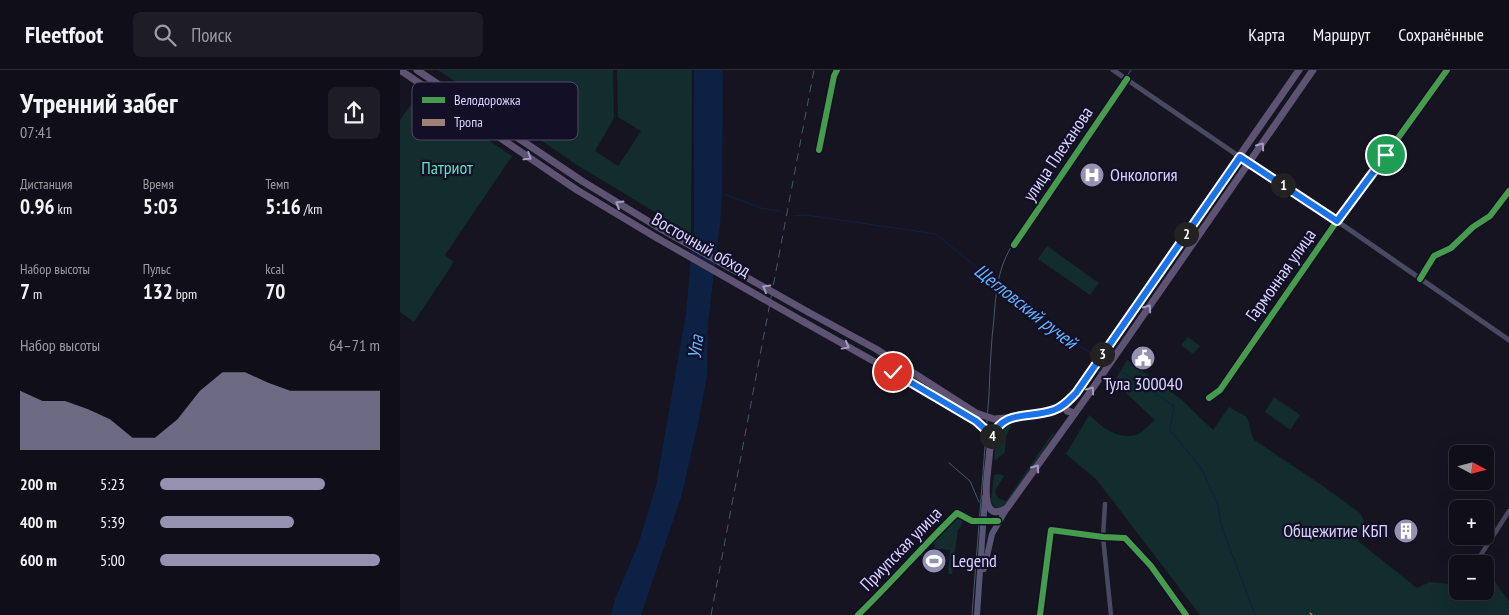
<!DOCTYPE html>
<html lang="ru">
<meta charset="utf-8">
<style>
:root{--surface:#100f19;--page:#1e1d26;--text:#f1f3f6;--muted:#9c9ca2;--line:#302f38;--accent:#9591b1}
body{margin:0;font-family:"PT Sans Narrow",sans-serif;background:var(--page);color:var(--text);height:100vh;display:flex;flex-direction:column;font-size:19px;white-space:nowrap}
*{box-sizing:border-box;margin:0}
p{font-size:16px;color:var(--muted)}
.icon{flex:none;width:28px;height:28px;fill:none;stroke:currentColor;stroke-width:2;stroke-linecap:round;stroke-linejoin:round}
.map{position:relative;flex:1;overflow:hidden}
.panel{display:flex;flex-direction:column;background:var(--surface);width:400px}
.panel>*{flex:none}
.needle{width:32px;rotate:97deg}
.controls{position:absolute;left:1049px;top:375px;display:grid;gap:10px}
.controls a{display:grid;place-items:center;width:45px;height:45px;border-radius:8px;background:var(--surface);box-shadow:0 5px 20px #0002,0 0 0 1px var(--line);font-size:25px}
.pin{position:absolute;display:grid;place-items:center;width:42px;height:42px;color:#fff;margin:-21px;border:2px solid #fff;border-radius:50%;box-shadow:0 1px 5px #0007}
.km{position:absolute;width:25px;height:25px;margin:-12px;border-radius:50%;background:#222;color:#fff;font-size:14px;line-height:25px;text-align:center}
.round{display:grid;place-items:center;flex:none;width:52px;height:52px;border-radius:8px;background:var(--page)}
.head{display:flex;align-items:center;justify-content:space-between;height:85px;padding:0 20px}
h1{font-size:28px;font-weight:700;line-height:38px}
.stats{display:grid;grid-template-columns:repeat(3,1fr);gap:8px;height:85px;padding:5px 20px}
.stats div{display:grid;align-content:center}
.stats b{font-size:21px;font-weight:700}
.stats small{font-size:14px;font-weight:400}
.stats p{font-size:14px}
.chart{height:140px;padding:10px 20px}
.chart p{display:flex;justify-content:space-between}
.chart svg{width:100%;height:90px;margin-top:5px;fill:var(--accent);opacity:.7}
ul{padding:0 20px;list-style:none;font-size:16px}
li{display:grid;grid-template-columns:80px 60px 1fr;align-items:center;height:38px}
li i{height:12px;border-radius:6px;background:var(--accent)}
header{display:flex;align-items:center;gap:30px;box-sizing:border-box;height:70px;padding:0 25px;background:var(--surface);border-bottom:1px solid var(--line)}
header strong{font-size:24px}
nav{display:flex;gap:28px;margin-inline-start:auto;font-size:18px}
.search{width:350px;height:45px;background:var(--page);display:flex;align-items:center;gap:12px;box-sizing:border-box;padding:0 18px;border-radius:8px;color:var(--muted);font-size:19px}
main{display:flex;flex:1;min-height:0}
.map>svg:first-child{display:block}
</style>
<header>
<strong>Fleetfoot</strong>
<div class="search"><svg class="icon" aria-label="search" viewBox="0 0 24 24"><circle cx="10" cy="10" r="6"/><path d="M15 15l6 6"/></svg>Поиск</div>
<nav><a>Карта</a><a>Маршрут</a><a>Сохранённые</a></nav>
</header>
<main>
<section class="panel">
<div class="head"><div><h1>Утренний забег</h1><p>07:41</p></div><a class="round"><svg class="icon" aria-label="share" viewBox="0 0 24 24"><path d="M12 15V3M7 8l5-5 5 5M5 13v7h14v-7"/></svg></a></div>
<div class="stats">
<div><p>Дистанция</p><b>0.96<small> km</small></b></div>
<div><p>Время</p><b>5:03</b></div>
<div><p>Темп</p><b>5:16<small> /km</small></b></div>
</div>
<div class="stats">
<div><p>Набор высоты</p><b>7<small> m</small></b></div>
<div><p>Пульс</p><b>132<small> bpm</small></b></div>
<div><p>kcal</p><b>70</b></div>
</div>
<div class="chart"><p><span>Набор высоты</span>64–71 m</p>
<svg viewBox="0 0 160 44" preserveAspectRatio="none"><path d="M0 44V15L10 20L20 20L30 24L40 29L50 38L60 38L70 29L80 15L90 6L100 6L110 11L120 15L130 15L140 15L150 15L160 15V44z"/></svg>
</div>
<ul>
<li><b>200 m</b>5:23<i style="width:75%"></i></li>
<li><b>400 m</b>5:39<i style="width:61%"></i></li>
<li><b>600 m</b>5:00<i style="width:100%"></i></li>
</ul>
</section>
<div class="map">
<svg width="1109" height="545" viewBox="0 0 1109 545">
<rect width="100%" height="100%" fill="#161421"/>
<g fill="#132c2d">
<polygon points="38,0 213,0 214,48 195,81 218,96 241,61 218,47 217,0 292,0 291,164 177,95"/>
<polygon points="19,23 112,86 45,185 54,192 14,252 0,242 0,50"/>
<polygon points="647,176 699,213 690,225 638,189"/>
<polygon points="788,267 800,276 793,284 781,275"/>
<path d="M 727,290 L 781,329 L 813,360 L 829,337 L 847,347 L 853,369 L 923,416 L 960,443 L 964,451 L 958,471 L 1017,518 L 1030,512 L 1057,515 L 1058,521 L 1085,521 L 1085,498 L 1109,531 L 1109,545 L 800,545 L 696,409 L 666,384 L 689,345 C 702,357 717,370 736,365 C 742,363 749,355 755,350 L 714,312 Z"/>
<polygon points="874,327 900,345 890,360 865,342"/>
<path d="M 609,354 L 611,356 L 606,366 L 605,382 L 596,390 L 594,389 C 596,375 595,360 609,354 Z"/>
<path d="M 655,363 L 605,437 L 599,439 L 594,437 L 591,431 L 594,405 L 600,404 L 604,406 L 595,421 C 596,427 600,430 606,431 L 652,364 Z"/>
<polygon points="557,447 563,451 560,458 558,459 552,504 548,504 550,480 538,479 538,481 534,482 535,475 532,471"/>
</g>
<polygon fill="#0d2144" points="294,0 323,0 322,123 320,154 308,252 307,307 297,358 282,424 241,545 211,545 214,532 239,472 256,416 286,243 294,155"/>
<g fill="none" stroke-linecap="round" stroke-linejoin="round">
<g stroke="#0d2144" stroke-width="1">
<polyline points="321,123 361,138 380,141"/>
<polyline points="393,146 406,145 536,164 657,263 696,286"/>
<polyline points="713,296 774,336 770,360 801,398 818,435 821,455 855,545"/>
</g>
<g stroke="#4a4962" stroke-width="4.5">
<polyline points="419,80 434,6 437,0"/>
<polyline points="614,175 727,9"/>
<polyline points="1020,209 1034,186 1051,178 1073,157 1090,146 1109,121"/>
<polyline points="809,328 820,320 937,151 957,125 1047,0"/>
<polyline points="705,434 703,467 711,545"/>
<polyline points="1075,494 1109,441"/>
<path d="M 458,545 C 492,512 523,476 557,443 L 572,451 L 598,451"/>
<polyline points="640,545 651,460 703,467 725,468 751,496 786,545"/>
</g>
<g stroke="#4a4962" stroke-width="5">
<polyline points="713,0 840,87"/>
<polyline points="849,93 937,151 1109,270"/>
</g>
<g stroke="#575674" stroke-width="6">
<polyline points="584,499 592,464 607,438"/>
<polyline points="577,545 585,427"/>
</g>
<g stroke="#5e5373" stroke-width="7">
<polyline points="0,0 177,120 257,168"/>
<polyline points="17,0 182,111 261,159"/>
<polyline points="408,242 476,279 576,343 594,349 606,348"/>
<path d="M 404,252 C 441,273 478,294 516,315 C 538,327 577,346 592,367"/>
<path d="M 676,323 C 669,329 664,336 655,340 C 640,346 607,343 597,356 C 589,366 590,384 588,397 C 587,410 579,455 607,438 L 688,325 L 913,0"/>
<polyline points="675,343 667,341 665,337 899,0"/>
</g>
<g stroke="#43596b" stroke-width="1">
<polyline points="549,393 570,411 579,432"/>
<path d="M 572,545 L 589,325 C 590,299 591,273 594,248 C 596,221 598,197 613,174 L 731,0"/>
</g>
<polyline stroke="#43596b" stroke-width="1" stroke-dasharray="8 6" stroke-linecap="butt" points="311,545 414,0"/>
<g stroke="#5e5373" stroke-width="7">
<polyline points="261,159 408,242"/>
<polyline points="257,168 404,252"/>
</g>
<polyline stroke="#9e8076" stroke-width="5" stroke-dasharray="10 5" stroke-linecap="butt" points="911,545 912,544"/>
<defs>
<g id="cycleway">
<polyline points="419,80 434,6 437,0"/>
<polyline points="614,175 727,9"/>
<polyline points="1020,209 1034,186 1051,178 1073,157 1090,146 1109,121"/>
<polyline points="809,328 820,320 937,151 957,125 1047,0"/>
<path d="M 458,545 C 492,512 523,476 557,443 L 572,451 L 598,451"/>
<polyline points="640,545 651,460 703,467 725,468 751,496 786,545"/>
</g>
</defs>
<use href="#cycleway" stroke="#130f26" stroke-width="9"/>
<use href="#cycleway" stroke="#469c4c" stroke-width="6"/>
</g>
<defs><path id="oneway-chevron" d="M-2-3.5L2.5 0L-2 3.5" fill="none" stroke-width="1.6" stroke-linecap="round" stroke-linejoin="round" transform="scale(1.25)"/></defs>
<g stroke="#a29ac0">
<use href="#oneway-chevron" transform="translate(861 76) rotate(-55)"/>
<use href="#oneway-chevron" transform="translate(128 87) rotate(33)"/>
<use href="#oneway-chevron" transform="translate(219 134) rotate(-149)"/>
<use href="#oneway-chevron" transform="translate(366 218) rotate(-150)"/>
<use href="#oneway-chevron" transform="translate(748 238) rotate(-55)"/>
<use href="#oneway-chevron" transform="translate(446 276) rotate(29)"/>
<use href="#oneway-chevron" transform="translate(691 320) rotate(-55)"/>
<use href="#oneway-chevron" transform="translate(636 398) rotate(-55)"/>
</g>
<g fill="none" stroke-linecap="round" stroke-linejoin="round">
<defs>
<path id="route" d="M 493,302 L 576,351 L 586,360 L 592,367 C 603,339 630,349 654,340 C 663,337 669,330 676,323 L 840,87 L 937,151 L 986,85"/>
</defs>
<use href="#route" stroke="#fff" stroke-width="10"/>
<use href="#route" stroke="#1a73e8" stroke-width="6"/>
</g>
<defs>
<symbol id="hospital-disc" viewBox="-11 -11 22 22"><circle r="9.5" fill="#9591b1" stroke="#130f26"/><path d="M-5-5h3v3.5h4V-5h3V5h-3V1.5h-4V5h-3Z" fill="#fff"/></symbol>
<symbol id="civic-disc" viewBox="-11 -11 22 22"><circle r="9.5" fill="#9591b1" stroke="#130f26"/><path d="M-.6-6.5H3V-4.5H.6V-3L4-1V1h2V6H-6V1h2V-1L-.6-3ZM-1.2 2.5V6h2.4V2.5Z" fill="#fff"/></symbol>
<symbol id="building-disc" viewBox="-11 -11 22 22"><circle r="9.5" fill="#9591b1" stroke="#130f26"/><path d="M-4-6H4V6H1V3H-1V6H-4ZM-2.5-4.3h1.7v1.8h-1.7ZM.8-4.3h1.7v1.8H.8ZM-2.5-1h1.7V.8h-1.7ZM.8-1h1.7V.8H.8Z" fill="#fff"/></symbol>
<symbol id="stadium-disc" viewBox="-11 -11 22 22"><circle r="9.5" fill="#9591b1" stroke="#130f26"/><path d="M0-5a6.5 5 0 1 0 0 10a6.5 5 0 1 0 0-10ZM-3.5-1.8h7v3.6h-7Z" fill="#fff"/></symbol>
</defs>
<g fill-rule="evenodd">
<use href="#hospital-disc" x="678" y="91" width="28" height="28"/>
<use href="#civic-disc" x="729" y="274" width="28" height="28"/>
<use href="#building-disc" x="992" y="447" width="28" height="28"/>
<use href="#stadium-disc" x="520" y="477" width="28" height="28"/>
</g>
<g text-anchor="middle" stroke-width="4.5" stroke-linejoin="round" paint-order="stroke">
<g font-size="18" fill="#d9d4ff" stroke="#130f26">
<text transform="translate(658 84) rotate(-56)" y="6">улица Плеханова</text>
<text transform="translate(301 175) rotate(30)" y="6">Восточный обход</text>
<text transform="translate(881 205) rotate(-55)" y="6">Гармонная улица</text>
<text transform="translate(501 479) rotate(-46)" y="6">Приупская улица</text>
</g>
<g font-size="18" fill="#5fe0c0" stroke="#130f26">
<text x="47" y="104">Патриот</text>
</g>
<g font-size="18" fill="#d9d4ff" stroke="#130f26" text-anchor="start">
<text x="710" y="111">Онкология</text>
<text x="743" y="320" text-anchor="middle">Тула 300040</text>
<text x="988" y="467" text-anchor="end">Общежитие КБП</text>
<text x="552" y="497">Legend</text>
</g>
<g font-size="19" font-style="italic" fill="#62b6ff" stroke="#130f26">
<text transform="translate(626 236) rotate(38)" y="7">Щегловский ручей</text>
<text transform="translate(295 277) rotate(-84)" y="7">Упа</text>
</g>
</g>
<rect x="12" y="12" width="166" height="58" rx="8" fill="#130f26" stroke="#4e4a67" stroke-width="1"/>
<rect x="22" y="27" width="23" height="6" fill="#469c4c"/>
<rect x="22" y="49" width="23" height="7" fill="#9e8076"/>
<g font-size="14" fill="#d9d4ff">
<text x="54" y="35">Велодорожка</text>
<text x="54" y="57">Тропа</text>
</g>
</svg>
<div class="controls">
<a><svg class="needle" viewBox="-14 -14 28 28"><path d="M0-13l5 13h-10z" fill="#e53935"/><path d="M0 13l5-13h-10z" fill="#9c9ca2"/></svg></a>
<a>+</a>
<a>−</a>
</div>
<div class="pin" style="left:986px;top:85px;background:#1e9e55"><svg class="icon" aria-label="arrive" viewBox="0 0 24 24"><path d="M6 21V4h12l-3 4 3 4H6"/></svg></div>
<div class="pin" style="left:493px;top:302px;background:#d93025"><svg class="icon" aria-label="check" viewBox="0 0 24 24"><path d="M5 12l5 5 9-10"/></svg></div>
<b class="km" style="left:883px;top:115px">1</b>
<b class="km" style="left:786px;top:164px">2</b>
<b class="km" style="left:702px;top:284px">3</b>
<b class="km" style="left:592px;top:366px">4</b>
</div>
</main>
